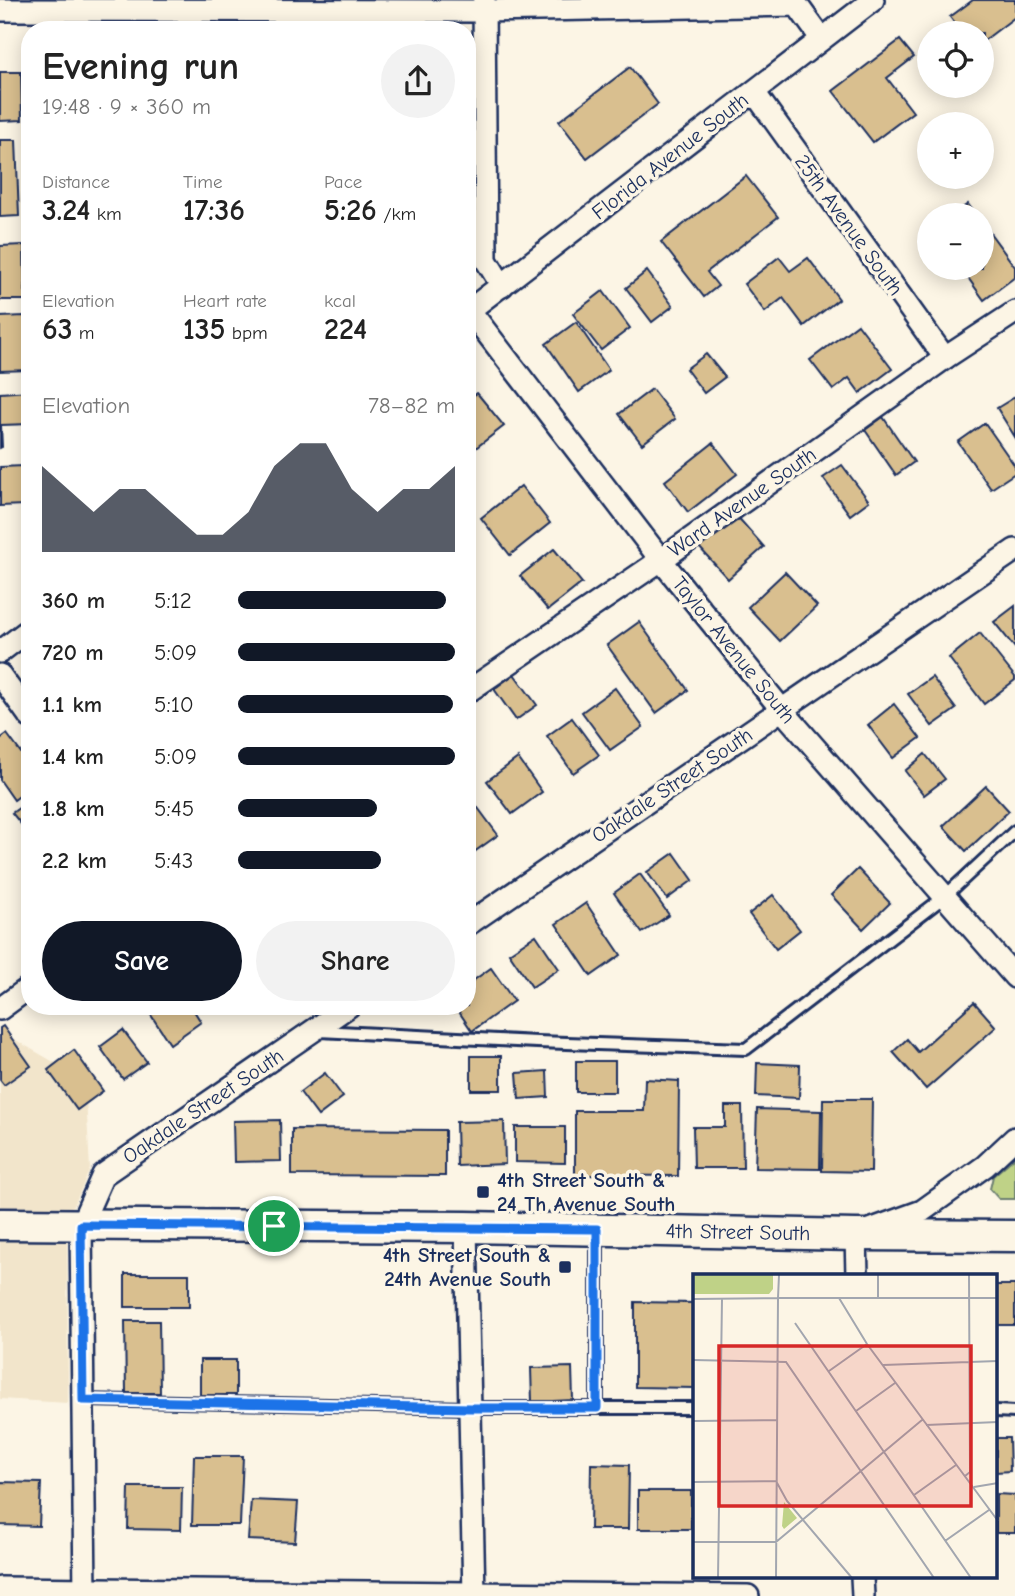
<!DOCTYPE html>
<meta charset="utf-8">
<style>
:root{--surface:#fff;--page:#f2f2f2;--text:#222;--muted:#767676;--accent:#111827}
body{margin:0;font-family:"Comic Neue",sans-serif;background:var(--page);color:var(--text);height:100vh;display:flex;flex-direction:column;font-size:26px;white-space:nowrap}
*{box-sizing:border-box;margin:0}
p{font-size:23px;color:var(--muted)}
.icon{flex:none;width:38px;height:38px;fill:none;stroke:currentColor;stroke-width:2;stroke-linecap:round;stroke-linejoin:round}
.map{position:relative;flex:1;overflow:hidden}
.side{position:absolute;left:21px;top:21px;width:455px;height:994px;display:flex;flex-direction:column;background:var(--surface);border-radius:28px;box-shadow:0 4px 18px #0003}
.side>*{flex:none}
.controls{position:absolute;left:917px;top:21px;display:grid;gap:14px}
.controls a{display:grid;place-items:center;width:77px;height:77px;border-radius:50%;background:var(--surface);box-shadow:0 4px 18px #0003;font-size:35px}
.pin{position:absolute;display:grid;place-items:center;width:60px;height:60px;color:#fff;margin:-30px;border:4px solid #fff;border-radius:50%;box-shadow:0 2px 7px #0007}
.round{display:grid;place-items:center;flex:none;width:74px;height:74px;border-radius:37px;background:var(--page)}
.overview{display:flex;align-items:center;justify-content:space-between;height:119px;padding:0 21px}
h1{font-size:38px;font-weight:700;line-height:52px}
.metrics{display:grid;grid-template-columns:repeat(3,1fr);gap:10px;height:119px;padding:7px 21px}
.metrics div{display:grid;align-content:center}
.metrics b{font-size:30px;font-weight:700}
.metrics small{font-size:19px;font-weight:400}
.metrics p{font-size:19px}
.chart{height:196px;padding:14px 21px}
.chart p{display:flex;justify-content:space-between}
.chart svg{width:100%;height:126px;margin-top:7px;fill:var(--accent);opacity:.7}
.action{display:flex;gap:14px;margin-top:auto;padding:14px 21px}
.action a{flex:1;height:80px;border-radius:42px;background:var(--accent);color:#fff;font-size:28px;font-weight:700;line-height:80px;text-align:center}
.action a+a{background:var(--page);color:var(--text)}
ul{padding:0 21px;list-style:none;font-size:23px}
li{display:grid;grid-template-columns:112px 84px 1fr;align-items:center;height:52px}
li i{height:18px;border-radius:9px;background:var(--accent)}
.map>svg:first-child{display:block}
</style>
<div class="map">
<svg width="1015" height="1596" viewBox="0 0 1015 1596">
<rect width="100%" height="100%" fill="#fcf5e5"/>
<filter id="ink" filterUnits="userSpaceOnUse"><feTurbulence type="fractalNoise" baseFrequency=".0143" numOctaves="2"/><feDisplacementMap in="SourceGraphic" scale="14" xChannelSelector="R" yChannelSelector="G"/><feConvolveMatrix kernelMatrix="1 2 1 2 8 2 1 2 1" color-interpolation-filters="sRGB"/></filter>
<g filter="url(#ink)">
<g fill="#f2e5cb">
<polygon points="0,1031 85,1080 90,1169 71,1212 0,1211"/>
<polygon points="0,1238 67,1238 68,1403 0,1399"/>
</g>
<polygon fill="#bfd287" stroke="#6d8072" stroke-width="2" points="1015,1157 1015,1199 999,1199 990,1189 993,1176"/>
<g fill="#d9bf8f" stroke="#1b2f5e" stroke-width="2">
<polygon points="973,0 1015,0 1015,17 982,42 982,33 962,33 950,17"/>
<polygon points="900,40 914,57 887,78 913,112 873,142 833,91"/>
<polygon points="630,67 658,104 587,158 559,121"/>
<polygon points="0,72 21,72 22,120 0,121"/>
<polygon points="0,140 16,140 19,216 0,217"/>
<polygon points="746,176 778,217 707,272 718,286 704,297 661,242"/>
<polygon points="968,204 976,215 953,215"/>
<polygon points="982,222 1015,267 1015,277 984,300 961,268 982,268"/>
<polygon points="24,245 25,300 0,300 0,246"/>
<polygon points="779,257 790,271 808,258 839,299 804,326 783,298 765,312 744,284"/>
<polygon points="647,271 673,306 652,322 626,288"/>
<polygon points="603,291 630,328 601,350 573,314"/>
<polygon points="25,316 29,370 0,371 0,317"/>
<polygon points="576,322 609,370 579,392 546,344"/>
<polygon points="858,324 892,369 860,393 849,378 833,390 810,360"/>
<polygon points="706,354 725,377 704,393 686,369"/>
<polygon points="652,389 675,419 642,444 619,414"/>
<polygon points="30,391 30,424 1,425 2,447 0,448 0,393"/>
<polygon points="477,393 504,426 468,454 467,400"/>
<polygon points="1015,397 1015,437 997,408"/>
<polygon points="883,417 914,462 896,475 865,430"/>
<polygon points="985,423 1015,466 1015,473 991,489 958,442"/>
<polygon points="713,443 737,474 688,512 665,481"/>
<polygon points="842,465 869,501 850,515 823,478"/>
<polygon points="24,466 25,505 0,506 0,467"/>
<polygon points="521,486 550,523 510,555 481,518"/>
<polygon points="736,515 764,547 728,579 699,547"/>
<polygon points="554,549 582,583 548,610 520,576"/>
<polygon points="785,572 817,606 780,641 748,607"/>
<polygon points="1015,606 1015,648 994,622"/>
<polygon points="639,622 688,690 656,713 607,645"/>
<polygon points="980,633 1015,677 1015,680 984,704 949,658"/>
<polygon points="514,674 537,705 516,720 494,689"/>
<polygon points="932,677 956,709 932,726 908,694"/>
<polygon points="615,688 643,727 610,750 582,712"/>
<polygon points="894,704 920,738 893,758 868,725"/>
<polygon points="572,718 599,755 573,773 547,736"/>
<polygon points="7,734 30,765 30,788 14,800 0,780 0,739"/>
<polygon points="925,754 945,779 924,795 905,771"/>
<polygon points="518,758 542,792 512,814 487,781"/>
<polygon points="986,786 1009,811 966,851 943,826"/>
<polygon points="467,793 498,835 467,857"/>
<polygon points="30,800 30,825 25,829 12,813"/>
<polygon points="674,853 693,880 667,899 647,872"/>
<polygon points="858,869 890,903 863,929 831,895"/>
<polygon points="640,874 669,915 642,933 614,893"/>
<polygon points="773,895 800,930 776,949 749,914"/>
<polygon points="586,903 621,955 591,976 556,924"/>
<polygon points="536,935 559,969 532,987 509,953"/>
<polygon points="491,968 514,1001 472,1031 455,1006 467,1006 467,985"/>
<polygon points="974,1002 996,1027 926,1089 893,1052 907,1039 918,1052"/>
<polygon points="145,1006 191,1006 201,1022 170,1044"/>
<polygon points="3,1026 31,1066 4,1085 0,1080 0,1028"/>
<polygon points="123,1030 147,1062 123,1079 100,1047"/>
<polygon points="74,1050 103,1091 77,1110 48,1070"/>
<rect x="471" y="1056" width="30" height="34"/>
<rect x="576" y="1061" width="39" height="31"/>
<polygon points="757,1063 800,1065 799,1098 756,1096"/>
<polygon points="547,1071 548,1097 519,1099 517,1073"/>
<polygon points="325,1073 343,1097 318,1116 300,1092"/>
<polygon points="645,1079 679,1081 678,1176 575,1175 575,1111 644,1111"/>
<polygon points="823,1099 872,1099 871,1172 822,1171"/>
<polygon points="725,1106 742,1106 743,1168 694,1168 693,1127 725,1127"/>
<polygon points="757,1109 821,1111 820,1169 755,1168"/>
<polygon points="280,1120 281,1161 234,1162 233,1121"/>
<polygon points="504,1121 505,1164 457,1166 456,1122"/>
<polygon points="515,1127 565,1127 565,1163 515,1162"/>
<polygon points="292,1129 445,1130 445,1176 292,1175"/>
<rect x="125" y="1274" width="64" height="33"/>
<rect x="996" y="1285" width="19" height="40"/>
<polygon points="635,1302 695,1303 695,1388 635,1387"/>
<polygon points="125,1321 159,1321 160,1393 126,1393"/>
<rect x="200" y="1360" width="36" height="35"/>
<polygon points="572,1367 573,1400 532,1402 531,1368"/>
<polygon points="996,1438 1009,1438 1010,1471 996,1472"/>
<polygon points="194,1456 243,1456 240,1525 192,1525"/>
<polygon points="591,1464 629,1465 628,1529 590,1529"/>
<polygon points="0,1482 41,1483 39,1526 0,1525"/>
<polygon points="129,1487 182,1487 181,1530 128,1529"/>
<rect x="638" y="1491" width="53" height="38"/>
<polygon points="996,1494 1015,1495 1015,1533 996,1533"/>
<polygon points="251,1500 298,1502 295,1542 248,1540"/>
</g>
<g fill="none" stroke-linecap="round" stroke-linejoin="round">
<defs>
<g id="lane">
<polyline points="319,1031 537,1042 746,1049 944,897 1015,831"/>
<polyline points="83,1400 470,1408 695,1408"/>
<polyline points="597,1408 597,1233"/>
<polyline points="996,1411 1015,1412"/>
</g>
<g id="street">
<polyline points="484,0 486,260 502,286"/>
<polyline points="0,10 484,11 797,5 821,38"/>
<polyline points="754,92 945,358"/>
<polyline points="470,311 661,560 782,710 1015,977"/>
<polyline points="467,312 873,0"/>
<polyline points="0,652 30,629"/>
<polyline points="0,675 30,717"/>
<polyline points="467,692 661,560 945,358 1015,312"/>
<polyline points="467,925 1015,550"/>
<polyline points="0,1009 30,987"/>
<polyline points="466,1227 474,1596"/>
<polyline points="857,1276 856,1235 922,1211 985,1166 1015,1138"/>
<polyline points="862,1577 863,1596"/>
<polyline points="0,1588 748,1596"/>
<polyline points="85,1596 81,1225 103,1175 349,1006"/>
</g>
<polyline id="secondary" points="0,1224 466,1227 856,1235 1015,1236"/>
</defs>
<use href="#lane" stroke="#1b2f5e" stroke-width="16"/>
<use href="#street" stroke="#1b2f5e" stroke-width="26"/>
<use href="#secondary" stroke="#1b2f5e" stroke-width="35"/>
<use href="#lane" stroke="#fcf5e5" stroke-width="10"/>
<use href="#street" stroke="#fcf5e5" stroke-width="21"/>
<use href="#secondary" stroke="#fcf5e5" stroke-width="30"/>
</g>
</g>
<g fill="none" stroke-linecap="round" stroke-linejoin="round" filter="url(#ink)">
<defs>
<polygon id="route" points="81,1225 597,1229 597,1408 470,1408 83,1400"/>
</defs>
<use href="#route" stroke="#fff" stroke-width="14"/>
<use href="#route" stroke="#1a73e8" stroke-width="9"/>
</g>
<g fill="#1b2f5e" stroke="#fcf5e5" stroke-width="2.5">
<rect x="476" y="1185" width="14" height="14" rx="3.5"/>
<rect x="558" y="1260" width="14" height="14" rx="3.5"/>
</g>
<g text-anchor="middle" stroke-width="7" stroke-linejoin="round" paint-order="stroke">
<g font-size="21" fill="#1b2f5e" stroke="#fcf5e5">
<text transform="translate(670 156) rotate(-38)" y="7">Florida Avenue South</text>
<text transform="translate(849 225) rotate(54)" y="7">25th Avenue South</text>
<text transform="translate(742 502) rotate(-35)" y="7">Ward Avenue South</text>
<text transform="translate(734 650) rotate(51)" y="7">Taylor Avenue South</text>
<text transform="translate(672 785) rotate(-34)" y="7">Oakdale Street South</text>
<text transform="translate(203 1106) rotate(-34)" y="7">Oakdale Street South</text>
<text transform="translate(738 1232) rotate(1)" y="7">4th Street South</text>
</g>
<g font-size="21" font-weight="bold" fill="#1b2f5e" stroke="#fcf5e5" text-anchor="start">
<text x="497" y="1187">4th Street South &amp;<tspan x="497" dy="24">24 Th Avenue South</tspan></text>
<text x="551" y="1262" text-anchor="end">4th Street South &amp;<tspan x="551" dy="24">24th Avenue South</tspan></text>
</g>
</g>
<g transform="translate(693 1274)">
<rect width="304" height="304" fill="#fcf5e5"/>
<path d="M 0,1 L 80,1 L 80,15 L 76,20 L 0,20 ZM 91,228 L 104,244 L 91,255 L 89,252 Z" fill="#bfd287"/>
<path fill="none" stroke="#a2a6af" stroke-width="2" d="M 185,1 L 185,24M 146,24 L 174,70 L 305,247M 0,25 L 85,24 L 86,1M 102,49 L 278,304M 0,86 L 93,88 L 241,304M 190,91 L 305,87M 136,97 L 174,70M 163,137 L 202,109M 0,147 L 85,146M 233,151 L 305,148M 272,202 L 277,198 L 276,1M 0,208 L 83,207 L 94,227 L 159,304M 281,213 L 305,209M 221,221 L 263,191M 252,267 L 296,236M 0,268 L 83,268 L 229,146M 25,304 L 29,25M 83,304 L 85,24 L 305,24"/>
<path fill="#d62828" fill-opacity="0.15" stroke="#d62828" stroke-width="3.5" d="M 26,72 L 278,72 L 278,232 L 26,232 Z"/>
<rect width="304" height="304" fill="none" stroke="#1b2f5e" stroke-width="3.5"/>
</g>
</svg>
<div class="controls">
<a><svg class="icon" aria-label="locate" viewBox="0 0 24 24"><circle cx="12" cy="12" r="6"/><path d="M12 2v4M12 18v4M2 12h4M18 12h4"/></svg></a>
<a>+</a>
<a>−</a>
</div>
<div class="pin" style="left:274px;top:1226px;background:#1e9e55"><svg class="icon" aria-label="arrive" viewBox="0 0 24 24"><path d="M6 21V4h12l-3 4 3 4H6"/></svg></div>
<section class="side">
<div class="overview"><div><h1>Evening run</h1><p>19:48 · 9 × 360 m</p></div><a class="round"><svg class="icon" aria-label="share" viewBox="0 0 24 24"><path d="M12 15V3M7 8l5-5 5 5M5 13v7h14v-7"/></svg></a></div>
<div class="metrics">
<div><p>Distance</p><b>3.24<small> km</small></b></div>
<div><p>Time</p><b>17:36</b></div>
<div><p>Pace</p><b>5:26<small> /km</small></b></div>
</div>
<div class="metrics">
<div><p>Elevation</p><b>63<small> m</small></b></div>
<div><p>Heart rate</p><b>135<small> bpm</small></b></div>
<div><p>kcal</p><b>224</b></div>
</div>
<div class="chart"><p><span>Elevation</span>78–82 m</p>
<svg viewBox="0 0 160 44" preserveAspectRatio="none"><path d="M0 44V14L10 22L20 30L30 22L40 22L50 30L60 38L70 38L80 30L90 14L100 6L110 6L120 22L130 30L140 22L150 22L160 14V44z"/></svg>
</div>
<ul>
<li><b>360 m</b>5:12<i style="width:96%"></i></li>
<li><b>720 m</b>5:09<i style="width:100%"></i></li>
<li><b>1.1 km</b>5:10<i style="width:99%"></i></li>
<li><b>1.4 km</b>5:09<i style="width:100%"></i></li>
<li><b>1.8 km</b>5:45<i style="width:64%"></i></li>
<li><b>2.2 km</b>5:43<i style="width:66%"></i></li>
</ul>
<div class="action"><a>Save</a><a>Share</a></div>
</section>
</div>
